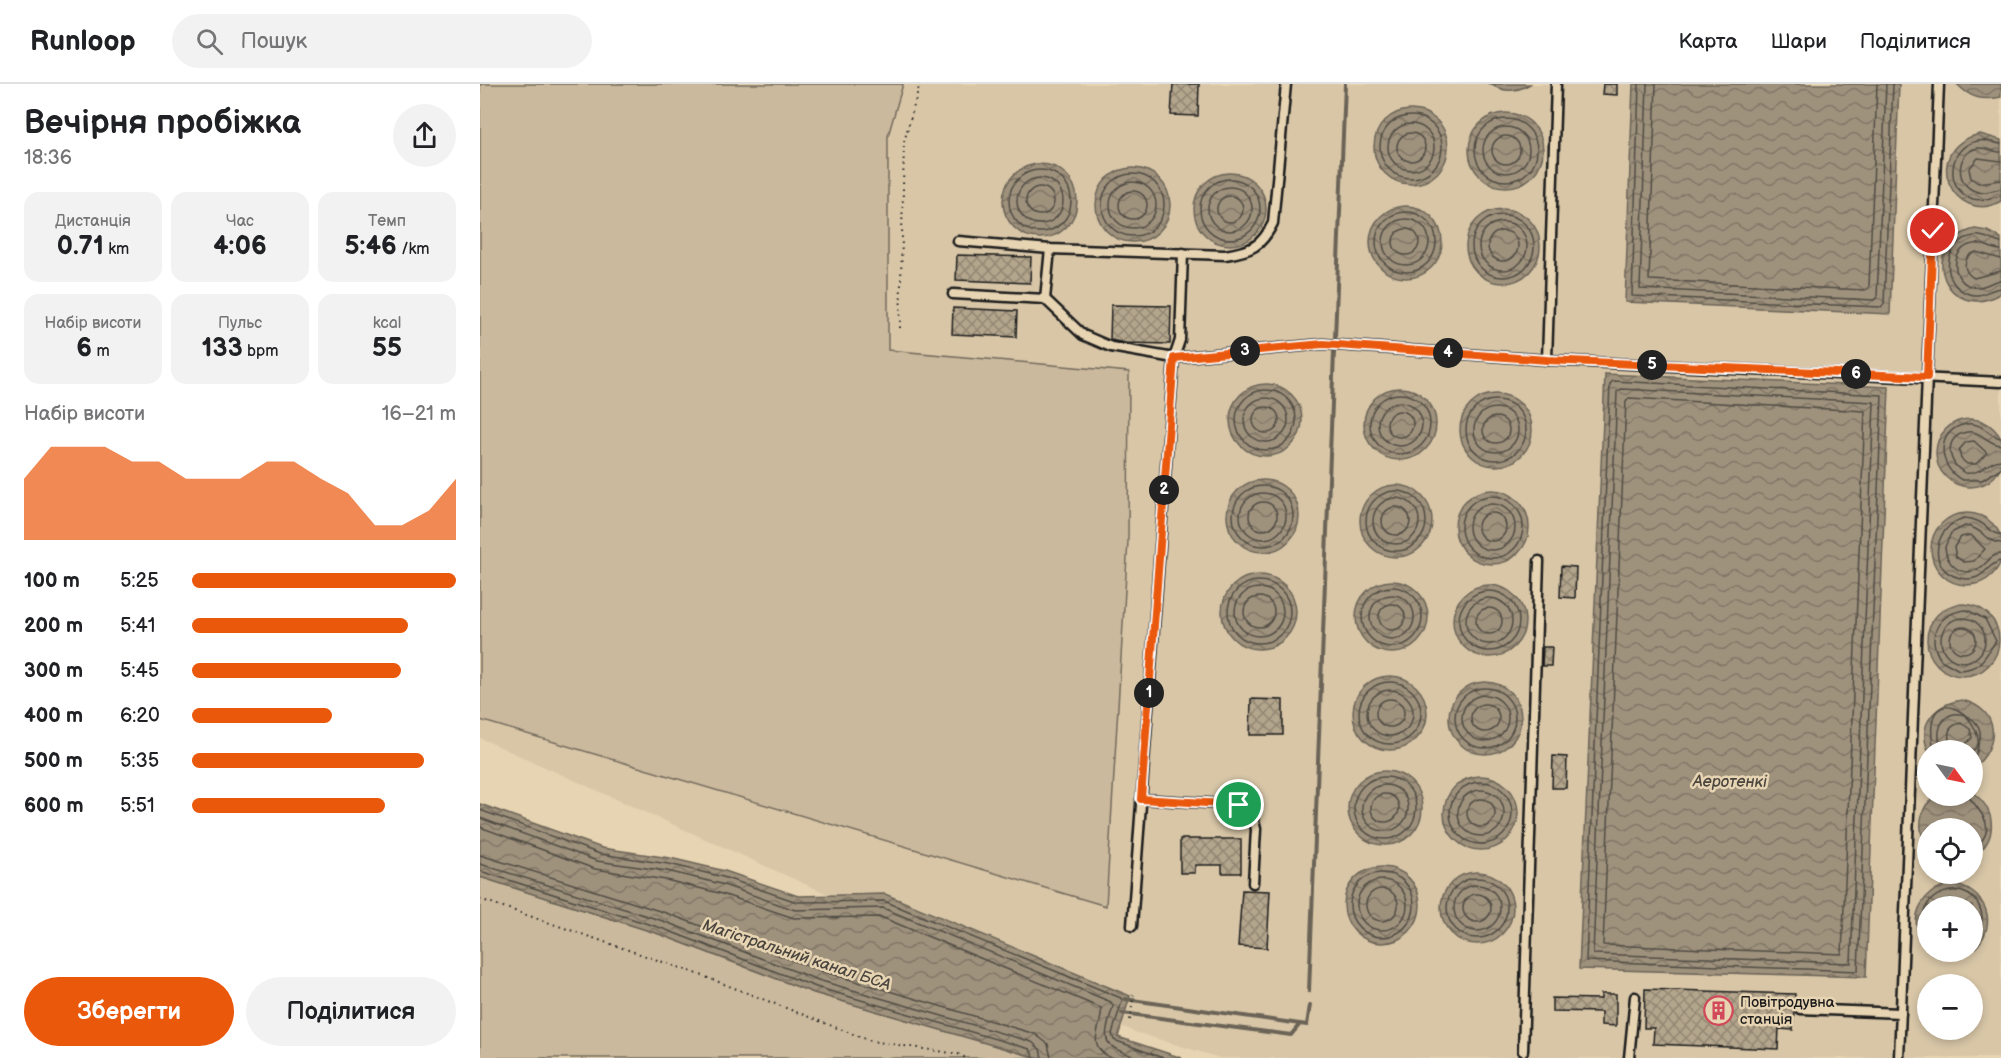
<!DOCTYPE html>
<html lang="uk">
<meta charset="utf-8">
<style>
:root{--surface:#fff;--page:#f2f2f2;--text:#202124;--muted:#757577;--line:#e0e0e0;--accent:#ea580c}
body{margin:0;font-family:"Balsamiq Sans",sans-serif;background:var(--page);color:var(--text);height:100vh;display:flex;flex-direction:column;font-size:22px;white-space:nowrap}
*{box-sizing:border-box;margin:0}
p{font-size:20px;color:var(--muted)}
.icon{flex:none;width:33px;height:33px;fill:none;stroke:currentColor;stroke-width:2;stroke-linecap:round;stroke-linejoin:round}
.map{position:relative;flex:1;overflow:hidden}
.panel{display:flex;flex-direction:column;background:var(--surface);width:480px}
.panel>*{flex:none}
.needle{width:39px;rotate:123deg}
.buttons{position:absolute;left:1437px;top:656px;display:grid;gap:12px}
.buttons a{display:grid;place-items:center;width:66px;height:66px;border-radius:50%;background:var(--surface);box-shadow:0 3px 9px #0003;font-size:30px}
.pin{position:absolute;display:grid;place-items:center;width:51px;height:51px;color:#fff;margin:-26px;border:3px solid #fff;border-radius:50%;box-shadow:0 2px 6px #0007}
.km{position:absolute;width:30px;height:30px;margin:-15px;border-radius:50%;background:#222;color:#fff;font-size:16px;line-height:30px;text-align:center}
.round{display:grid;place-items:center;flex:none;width:63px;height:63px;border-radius:32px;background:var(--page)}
.head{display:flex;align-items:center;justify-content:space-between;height:102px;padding:0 24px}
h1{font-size:33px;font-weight:700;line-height:45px}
.metrics{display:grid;grid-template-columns:repeat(3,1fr);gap:9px;height:102px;padding:6px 24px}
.metrics div{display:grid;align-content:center;border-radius:15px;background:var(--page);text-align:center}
.metrics b{font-size:26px;font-weight:700}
.metrics small{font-size:16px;font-weight:400}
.metrics p{font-size:16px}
.chart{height:168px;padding:12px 24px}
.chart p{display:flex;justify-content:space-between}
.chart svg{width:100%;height:108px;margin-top:6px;fill:var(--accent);opacity:.7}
.primary-button{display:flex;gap:12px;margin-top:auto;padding:12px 24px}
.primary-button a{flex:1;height:69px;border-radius:36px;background:var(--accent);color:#fff;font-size:24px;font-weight:700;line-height:69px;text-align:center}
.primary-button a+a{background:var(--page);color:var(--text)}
ul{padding:0 24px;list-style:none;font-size:20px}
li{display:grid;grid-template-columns:96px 72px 1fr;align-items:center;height:45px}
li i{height:15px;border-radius:8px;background:var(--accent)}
header{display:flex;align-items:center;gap:36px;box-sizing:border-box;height:84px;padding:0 30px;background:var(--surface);border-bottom:2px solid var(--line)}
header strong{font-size:28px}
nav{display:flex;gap:33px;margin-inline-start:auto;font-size:21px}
.search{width:420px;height:54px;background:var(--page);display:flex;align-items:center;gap:15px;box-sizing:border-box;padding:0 21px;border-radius:33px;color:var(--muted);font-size:22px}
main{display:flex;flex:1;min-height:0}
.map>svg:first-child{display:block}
</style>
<header>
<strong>Runloop</strong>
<div class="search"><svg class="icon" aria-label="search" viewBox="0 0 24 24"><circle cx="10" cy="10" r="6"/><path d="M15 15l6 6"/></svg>Пошук</div>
<nav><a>Карта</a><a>Шари</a><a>Поділитися</a></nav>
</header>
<main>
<section class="panel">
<div class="head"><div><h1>Вечірня пробіжка</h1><p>18:36</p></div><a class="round"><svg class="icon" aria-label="share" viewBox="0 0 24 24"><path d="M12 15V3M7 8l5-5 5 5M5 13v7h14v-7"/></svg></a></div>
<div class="metrics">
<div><p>Дистанція</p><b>0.71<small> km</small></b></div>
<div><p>Час</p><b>4:06</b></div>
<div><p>Темп</p><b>5:46<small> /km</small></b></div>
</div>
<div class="metrics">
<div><p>Набір висоти</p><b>6<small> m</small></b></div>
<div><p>Пульс</p><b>133<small> bpm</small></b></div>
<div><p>kcal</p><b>55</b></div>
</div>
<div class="chart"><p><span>Набір висоти</span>16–21 m</p>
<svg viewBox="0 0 160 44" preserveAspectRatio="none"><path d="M0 44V19L10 6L20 6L30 6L40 12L50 12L60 19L70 19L80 19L90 12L100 12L110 19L120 25L130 38L140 38L150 32L160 19V44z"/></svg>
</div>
<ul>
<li><b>100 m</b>5:25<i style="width:100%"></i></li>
<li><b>200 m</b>5:41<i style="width:82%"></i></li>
<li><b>300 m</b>5:45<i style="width:79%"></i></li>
<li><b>400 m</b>6:20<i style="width:53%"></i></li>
<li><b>500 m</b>5:35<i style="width:88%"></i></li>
<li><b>600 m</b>5:51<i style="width:73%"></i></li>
</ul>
<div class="primary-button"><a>Зберегти</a><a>Поділитися</a></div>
</section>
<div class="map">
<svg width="1521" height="974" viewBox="0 0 1521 974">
<defs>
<pattern id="water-waves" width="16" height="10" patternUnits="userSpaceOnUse" patternTransform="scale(1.5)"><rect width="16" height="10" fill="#9f927d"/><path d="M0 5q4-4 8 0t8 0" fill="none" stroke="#817666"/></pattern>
<pattern id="building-cross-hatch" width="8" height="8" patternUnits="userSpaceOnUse" patternTransform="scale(1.5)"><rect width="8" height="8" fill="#b4a68d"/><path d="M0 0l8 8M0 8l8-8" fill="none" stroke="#928672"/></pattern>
</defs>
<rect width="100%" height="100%" fill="#e7d4b2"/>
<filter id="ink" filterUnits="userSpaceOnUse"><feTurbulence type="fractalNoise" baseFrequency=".0167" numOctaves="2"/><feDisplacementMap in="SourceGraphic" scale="12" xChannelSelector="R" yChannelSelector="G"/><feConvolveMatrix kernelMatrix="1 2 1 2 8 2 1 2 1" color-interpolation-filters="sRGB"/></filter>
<g filter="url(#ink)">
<path fill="#d8c6a7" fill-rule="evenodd" d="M 0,0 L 1521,0 L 1521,974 L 740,974 L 655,948 L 0,654 ZM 1448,666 L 1492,666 L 1492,711 L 1448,711 ZM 1448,744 L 1492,744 L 1492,789 L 1448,789 ZM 1448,822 L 1492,822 L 1492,867 L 1448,867 ZM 1448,900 L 1492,900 L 1492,945 L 1448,945 Z"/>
<g fill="#cab99d" stroke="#736a5c" stroke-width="1.5">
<polygon points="0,0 423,0 408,52 408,266 649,288 648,457 626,822 0,636"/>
<polygon points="0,793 179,850 334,909 557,974 0,974"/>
</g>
<g fill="url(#water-waves)" stroke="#6b6356" stroke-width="1.5">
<path d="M 1010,0 L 1050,0 C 1037,8 1023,8 1010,0 Z"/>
<polygon points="1153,0 1419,0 1410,230 1145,218"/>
<path d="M 1477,0 L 1521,0 L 1521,13 C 1502,17 1490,14 1477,0 Z"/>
<circle cx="931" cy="63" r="37"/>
<circle cx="1026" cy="66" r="37"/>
<path d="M 1500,50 L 1521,56 L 1521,117 C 1474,144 1437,65 1500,50 Z"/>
<circle cx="560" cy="117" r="37"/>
<circle cx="653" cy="121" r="37"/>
<circle cx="750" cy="125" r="36"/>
<circle cx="926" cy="158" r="36"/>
<circle cx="1023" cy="162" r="37"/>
<path d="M 1495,145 L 1507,147 L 1521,154 L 1521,209 C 1468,242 1433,161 1495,145 Z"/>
<polygon points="1125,290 1409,303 1386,893 1099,885"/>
<circle cx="786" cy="336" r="36"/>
<circle cx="920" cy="340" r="36"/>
<circle cx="1016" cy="346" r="36"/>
<circle cx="1490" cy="369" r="34"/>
<circle cx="783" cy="432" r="36"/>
<circle cx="916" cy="437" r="36"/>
<circle cx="1012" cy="443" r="37"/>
<circle cx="1487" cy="465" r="36"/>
<circle cx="779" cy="528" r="37"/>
<circle cx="912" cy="533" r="36"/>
<circle cx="1009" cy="537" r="36"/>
<circle cx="1483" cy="556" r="36"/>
<circle cx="910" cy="629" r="37"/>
<circle cx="1005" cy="634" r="36"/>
<path d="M 1482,616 C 1520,625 1521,662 1493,684 L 1492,666 L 1448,666 C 1437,639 1456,620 1482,616 Z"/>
<circle cx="905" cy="724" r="37"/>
<circle cx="1001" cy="729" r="37"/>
<path d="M 1493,709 C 1517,726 1518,757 1493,772 L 1492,744 L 1448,744 L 1447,763 C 1437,745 1438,723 1457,711 Z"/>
<polygon points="0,720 122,764 190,774 245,787 318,812 405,810 650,912 638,953 702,974 557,974 334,909 179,850 0,793"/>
<circle cx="902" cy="821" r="38"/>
<circle cx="997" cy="824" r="36"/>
<path d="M 1470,800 C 1506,804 1521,841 1493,866 L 1492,822 L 1448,822 L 1447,862 C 1424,839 1441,806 1470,800 Z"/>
<polygon points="1453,867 1491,867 1472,873"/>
</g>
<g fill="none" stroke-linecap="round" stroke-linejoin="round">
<g stroke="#504b43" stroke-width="1.5">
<polyline points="1159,0 1152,212 1401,223 1404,220 1413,0"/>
<polyline points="1167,0 1160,205 1394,216 1397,213 1406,0"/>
<polyline points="1176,0 1169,196 1385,206 1389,203 1397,0"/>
<circle cx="931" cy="63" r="31"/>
<circle cx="1026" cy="66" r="31"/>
<circle cx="931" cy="63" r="23"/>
<circle cx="1026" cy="66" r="23"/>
<circle cx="931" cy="63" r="14"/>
<circle cx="1026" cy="66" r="14"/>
<path d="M 1521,60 C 1513,59 1507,55 1498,57 C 1468,61 1463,106 1493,115 C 1504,118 1511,113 1521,112"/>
<path d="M 1521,68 C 1513,68 1506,63 1498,64 C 1474,69 1475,103 1498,108 C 1506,110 1513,105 1521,105"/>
<polyline points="1521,77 1498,74 1489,85 1491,94 1498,99 1521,96"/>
<circle cx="560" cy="117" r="31"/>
<circle cx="653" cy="121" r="31"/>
<circle cx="560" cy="117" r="23"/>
<circle cx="750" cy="125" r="30"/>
<circle cx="653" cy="121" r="23"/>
<circle cx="560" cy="117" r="14"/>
<circle cx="750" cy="125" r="22"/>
<circle cx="653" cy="121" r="14"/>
<circle cx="750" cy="125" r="13"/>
<circle cx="926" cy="158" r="30"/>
<circle cx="1023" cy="162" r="31"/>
<circle cx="926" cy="158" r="23"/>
<circle cx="1023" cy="162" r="24"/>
<circle cx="926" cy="158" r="13"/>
<circle cx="1023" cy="162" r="15"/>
<path d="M 1521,159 C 1511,157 1504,150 1494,152 C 1463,156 1459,201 1489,210 C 1502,214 1509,205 1521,204"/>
<path d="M 1521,166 C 1511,166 1504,158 1494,160 C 1469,163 1470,199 1494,203 C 1504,205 1511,197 1521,196"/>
<path d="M 1521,175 L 1496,168 C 1483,172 1481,187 1494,194 L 1521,187"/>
<polygon points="1133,297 1402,311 1378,887 1106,877 1130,300"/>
<polygon points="1141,305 1394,318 1371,879 1113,870 1137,308"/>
<circle cx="786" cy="336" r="30"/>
<circle cx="920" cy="340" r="30"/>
<circle cx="786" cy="336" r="22"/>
<polygon points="1149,314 1385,327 1362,870 1123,861 1146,317"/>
<circle cx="1016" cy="346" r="30"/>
<circle cx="920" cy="340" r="22"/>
<circle cx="786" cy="336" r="13"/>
<circle cx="1016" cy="346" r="22"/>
<circle cx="920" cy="340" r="13"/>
<circle cx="1016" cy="346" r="13"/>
<path d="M 1521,354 C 1508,352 1503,338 1487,340 C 1454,345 1458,384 1482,396 L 1502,396 L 1521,384"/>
<polygon points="1494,357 1507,369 1496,380 1487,380 1481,375 1479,366 1486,358"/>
<path d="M 1521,361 C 1507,360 1502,346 1487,348 C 1463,352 1467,380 1485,389 C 1502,391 1506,377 1521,376"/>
<circle cx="783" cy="432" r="30"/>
<circle cx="916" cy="437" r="30"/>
<circle cx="783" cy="432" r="23"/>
<circle cx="1012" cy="443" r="31"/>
<circle cx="916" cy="437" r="23"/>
<circle cx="783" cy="432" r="14"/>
<circle cx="1012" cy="443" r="23"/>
<circle cx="916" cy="437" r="14"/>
<circle cx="1012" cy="443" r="14"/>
<polygon points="1491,451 1505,465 1494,477 1484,478 1476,473 1474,463 1481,453"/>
<path d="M 1521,451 C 1508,449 1505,435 1484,434 C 1453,443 1446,486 1480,494 C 1504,500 1506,479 1521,477"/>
<path d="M 1521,459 C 1506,458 1501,443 1485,442 L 1471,449 L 1465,463 C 1466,480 1481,494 1498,485 C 1508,480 1509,471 1521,470"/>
<circle cx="779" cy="528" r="31"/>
<circle cx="912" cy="533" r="30"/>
<circle cx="779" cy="528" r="24"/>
<circle cx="1009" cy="537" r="30"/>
<circle cx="912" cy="533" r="22"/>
<circle cx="779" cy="528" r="15"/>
<circle cx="1009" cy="537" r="23"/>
<circle cx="912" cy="533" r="13"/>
<circle cx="1009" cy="537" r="13"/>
<path d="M 1487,526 L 1505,535 L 1516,557 C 1504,573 1502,585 1479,586 L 1461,576 C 1445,552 1459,528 1487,526 Z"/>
<circle cx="1483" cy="556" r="22"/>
<circle cx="1483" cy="556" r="13"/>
<circle cx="910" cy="629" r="31"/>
<circle cx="1005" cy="634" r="30"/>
<circle cx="910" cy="629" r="23"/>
<circle cx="1005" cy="634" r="23"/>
<circle cx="910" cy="629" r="14"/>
<circle cx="1005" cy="634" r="14"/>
<path d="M 1454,666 C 1437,583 1521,638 1492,677"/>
<path d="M 1461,666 C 1460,660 1458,653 1459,647 C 1466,610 1521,640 1492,668"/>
<path d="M 1470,666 C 1469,654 1464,642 1481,639 L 1490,645 L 1492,654 L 1479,666"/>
<circle cx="905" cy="724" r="31"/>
<circle cx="1001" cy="729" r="31"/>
<circle cx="905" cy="724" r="23"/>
<circle cx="1001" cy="729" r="23"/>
<circle cx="905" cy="724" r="14"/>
<path d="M 1487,711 C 1500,727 1521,746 1492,765"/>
<circle cx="1001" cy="729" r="14"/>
<polyline points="0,726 120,770 189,780 243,793 317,818 404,817 641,914 642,917 632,950 634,956 683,974"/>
<path d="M 0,734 L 117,777 L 187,787 L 241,800 L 315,826 L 403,824 L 631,918 L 633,922 C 622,960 621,961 659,974"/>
<path d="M 0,743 L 115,785 L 186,796 L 239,809 L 314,834 L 401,833 L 621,924 C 624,943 603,960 631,974"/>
<polyline points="0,771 186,829 341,887 555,950 568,960 571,974"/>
<polyline points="0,780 183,837 338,896 552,958 560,965 562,974"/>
<polyline points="0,787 181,844 336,903 550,965 554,974"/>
<circle cx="902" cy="821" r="32"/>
<circle cx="997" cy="824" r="30"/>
<circle cx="902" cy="821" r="25"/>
<circle cx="997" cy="824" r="23"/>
<circle cx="902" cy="821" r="16"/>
<circle cx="997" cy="824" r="14"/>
<path d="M 1448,854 C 1423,807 1497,787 1502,833 C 1503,843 1499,851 1492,859"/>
</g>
<g stroke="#6b6356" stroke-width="4">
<polyline points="855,254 865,0"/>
<polyline points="829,907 854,268"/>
<polyline points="645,915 827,941 830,921"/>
<polyline points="642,929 811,951 820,940"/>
</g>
</g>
<g fill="url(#building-cross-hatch)" stroke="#1c1c1c" stroke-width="1.5">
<polygon points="693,0 719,0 718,32 691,31"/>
<polygon points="1123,0 1137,0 1137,11 1122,10"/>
<polygon points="477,171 551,173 550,199 476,196"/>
<polygon points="631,221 691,222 690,260 645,259 630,256"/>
<polygon points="473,224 537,227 536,253 472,250"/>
<polygon points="1081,482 1096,483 1095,514 1080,513"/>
<polygon points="1063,563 1072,563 1071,582 1062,582"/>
<polygon points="771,615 803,616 803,651 770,651"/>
<polygon points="1073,672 1087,673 1086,704 1072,704"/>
<polygon points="700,755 761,755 761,789 742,789 742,781 715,781 715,789 700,789"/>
<polygon points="762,806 790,807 787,864 758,862"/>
<polygon points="1165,905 1315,910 1313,946 1299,945 1298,965 1173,960 1174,944 1164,944"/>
<polygon points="1121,910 1136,910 1136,942 1121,941 1121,928 1072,927 1072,914 1121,915"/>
</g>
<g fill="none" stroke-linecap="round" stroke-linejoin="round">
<defs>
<g id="lane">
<path d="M 478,157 L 570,165 L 745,171 C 771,167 781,163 793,139 L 806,0"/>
<polyline points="473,210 565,215 603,251 631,263 694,274 843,260 1067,276 1521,298"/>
<polyline points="565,215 570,165"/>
<polyline points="1067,276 1076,0"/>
<polyline points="661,715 759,721 772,730 776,745 773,799"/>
<polyline points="652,842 694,274 700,256 703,169"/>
<polyline points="1320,925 1421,929"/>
<polyline points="1043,967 1059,477"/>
<polyline points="1149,974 1155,913"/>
<polyline points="1419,974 1459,0"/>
</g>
</defs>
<use href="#lane" stroke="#1c1c1c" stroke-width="13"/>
<g stroke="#1c1c1c" stroke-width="2" stroke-dasharray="1.5 4.5" stroke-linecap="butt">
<polyline points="420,244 424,58 440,0"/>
<polyline points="0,815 218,890 391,957 478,970 486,974"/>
<polyline points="650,936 654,908"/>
</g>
<use href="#lane" stroke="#e7d4b2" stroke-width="8"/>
</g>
</g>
<g fill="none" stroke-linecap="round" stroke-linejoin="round" filter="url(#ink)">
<defs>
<polyline id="route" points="759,721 661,715 694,274 843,260 1067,276 1447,293 1453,147"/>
</defs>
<use href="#route" stroke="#fff" stroke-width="12"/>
<use href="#route" stroke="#ea580c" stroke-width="8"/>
</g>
<defs>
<symbol id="building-ring" viewBox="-11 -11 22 22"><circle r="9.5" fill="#e7d4b2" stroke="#d1495b" stroke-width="1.5"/><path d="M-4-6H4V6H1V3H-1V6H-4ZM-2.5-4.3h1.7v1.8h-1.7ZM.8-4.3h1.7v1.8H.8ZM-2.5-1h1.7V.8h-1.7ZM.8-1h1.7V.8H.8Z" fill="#d1495b"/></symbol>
</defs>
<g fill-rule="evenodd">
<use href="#building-ring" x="1222" y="910" width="33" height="33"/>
</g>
<g text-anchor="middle" stroke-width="5" stroke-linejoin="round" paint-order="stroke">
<g font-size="15" fill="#1c1c1c" stroke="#e7d4b2" text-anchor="start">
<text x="1260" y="923">Повітродувна<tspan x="1260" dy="17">станція</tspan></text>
</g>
<g font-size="16" font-style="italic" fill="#4a453e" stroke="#e7d4b2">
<text x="1250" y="703">Аеротенкі</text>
<text transform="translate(317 870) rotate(18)" y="6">Магістральний канал БСА</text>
</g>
</g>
</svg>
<div class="buttons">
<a><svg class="needle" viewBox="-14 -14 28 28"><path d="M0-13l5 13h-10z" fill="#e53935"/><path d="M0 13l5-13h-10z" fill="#757577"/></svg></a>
<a><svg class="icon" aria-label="locate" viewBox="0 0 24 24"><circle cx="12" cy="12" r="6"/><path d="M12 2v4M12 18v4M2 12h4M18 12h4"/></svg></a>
<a>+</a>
<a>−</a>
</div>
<div class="pin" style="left:759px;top:721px;background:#1e9e55"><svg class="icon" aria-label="arrive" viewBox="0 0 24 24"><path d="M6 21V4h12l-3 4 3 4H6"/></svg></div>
<div class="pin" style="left:1453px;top:147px;background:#d93025"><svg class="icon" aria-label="check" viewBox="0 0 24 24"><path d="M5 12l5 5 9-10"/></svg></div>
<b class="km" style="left:669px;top:609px">1</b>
<b class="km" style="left:684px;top:406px">2</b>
<b class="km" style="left:765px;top:267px">3</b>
<b class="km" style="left:968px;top:269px">4</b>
<b class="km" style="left:1172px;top:281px">5</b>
<b class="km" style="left:1376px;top:290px">6</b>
</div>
</main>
